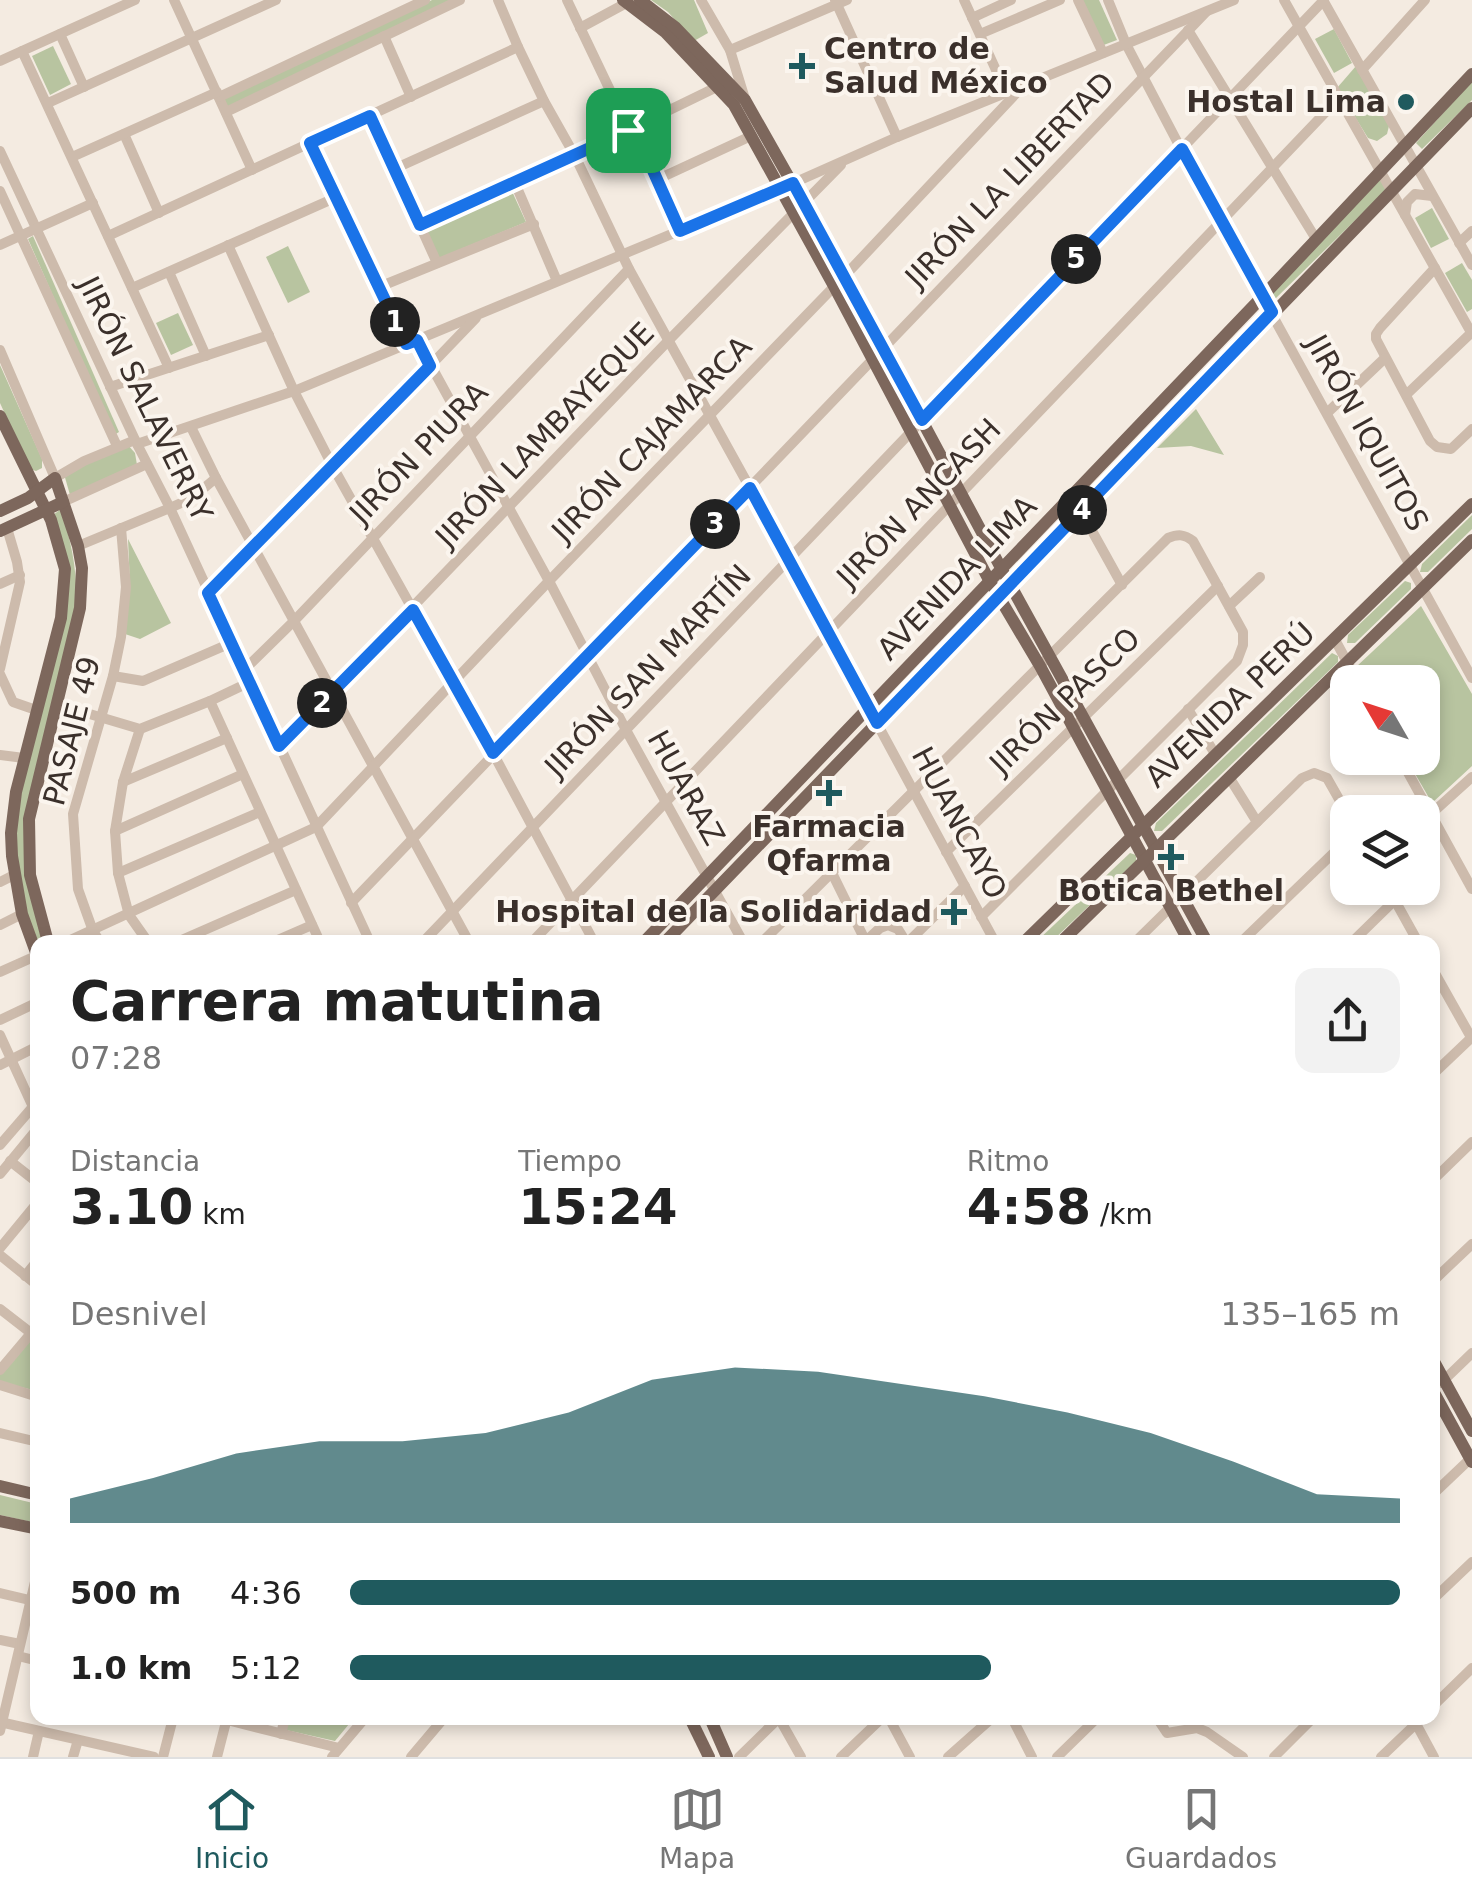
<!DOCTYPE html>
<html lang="es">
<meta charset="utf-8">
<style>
:root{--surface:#fff;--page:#f2f2f2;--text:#222;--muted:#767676;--line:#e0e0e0;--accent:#1f5a5e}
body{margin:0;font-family:"DejaVu Sans",sans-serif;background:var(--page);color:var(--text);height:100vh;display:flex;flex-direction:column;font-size:38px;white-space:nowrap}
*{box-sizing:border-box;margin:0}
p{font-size:32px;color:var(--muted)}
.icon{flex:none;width:55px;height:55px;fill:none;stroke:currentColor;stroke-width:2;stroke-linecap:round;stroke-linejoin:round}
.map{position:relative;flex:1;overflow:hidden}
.drawer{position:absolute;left:30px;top:935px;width:1410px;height:790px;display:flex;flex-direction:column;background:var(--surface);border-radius:20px;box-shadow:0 5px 15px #0003}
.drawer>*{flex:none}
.needle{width:65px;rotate:309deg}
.fabs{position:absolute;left:1330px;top:665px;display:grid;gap:20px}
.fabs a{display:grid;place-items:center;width:110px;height:110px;border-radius:20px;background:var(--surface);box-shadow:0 5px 15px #0003;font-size:50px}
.pin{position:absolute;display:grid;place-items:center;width:85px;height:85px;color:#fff;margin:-42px;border-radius:20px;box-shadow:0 5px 15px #0006}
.km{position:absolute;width:50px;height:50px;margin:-25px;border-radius:50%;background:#222;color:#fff;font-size:28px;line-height:50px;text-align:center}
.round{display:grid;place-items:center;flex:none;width:105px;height:105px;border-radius:20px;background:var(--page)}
.headline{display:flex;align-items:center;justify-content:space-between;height:170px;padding:0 40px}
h1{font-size:55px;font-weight:700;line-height:75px}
.stats{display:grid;grid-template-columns:repeat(3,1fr);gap:15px;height:170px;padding:10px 40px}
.stats div{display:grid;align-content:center}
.stats b{font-size:50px;font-weight:700}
.stats small{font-size:28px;font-weight:400}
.stats p{font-size:28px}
.chart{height:280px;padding:20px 40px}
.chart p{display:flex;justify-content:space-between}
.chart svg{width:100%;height:180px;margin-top:10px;fill:var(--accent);opacity:.7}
ul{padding:0 40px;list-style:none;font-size:32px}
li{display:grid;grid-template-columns:160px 120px 1fr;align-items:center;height:75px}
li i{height:25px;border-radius:12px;background:var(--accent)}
.dock{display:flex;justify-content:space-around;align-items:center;height:140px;border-top:2px solid var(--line);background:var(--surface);font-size:28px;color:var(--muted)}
.dock a{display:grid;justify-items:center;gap:5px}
.dock .selected{color:var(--accent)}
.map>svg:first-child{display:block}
</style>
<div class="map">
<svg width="1472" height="1757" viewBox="0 0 1472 1757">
<rect width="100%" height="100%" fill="#f4ebe1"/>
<g fill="#b8c4a0">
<polygon points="432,0 451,0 227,108 223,99"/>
<polygon points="651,0 694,0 708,33 694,41 668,12"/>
<polygon points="1081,0 1099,0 1117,40 1101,46"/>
<polygon points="1334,29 1352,63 1334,73 1315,39"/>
<polygon points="53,46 71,84 50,95 32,56"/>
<polygon points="1356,66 1389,126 1387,134 1377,141 1368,138 1337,88"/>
<polygon points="1472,81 1472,100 1422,149 1416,143"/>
<polygon points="1380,180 1387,189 1273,301 1268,296"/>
<polygon points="510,187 526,222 437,259 423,227"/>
<polygon points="1432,208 1449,239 1431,248 1415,218"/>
<polygon points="33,236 119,432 114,435 28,239"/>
<polygon points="288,246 310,292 288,303 266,257"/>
<polygon points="1462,263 1472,280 1472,309 1467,312 1445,273"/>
<polygon points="178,313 193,345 171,355 156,323"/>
<polygon points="0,365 42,459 42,468 36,471 30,469 0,403"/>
<polygon points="1196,409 1224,455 1191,446 1157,448"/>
<polygon points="127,444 135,453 137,465 70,495 64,474"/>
<path d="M 61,509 C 72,545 78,572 76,611 L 24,819 L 43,942 L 38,942 L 24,907 L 14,855 L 20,795 L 65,615 L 53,515 Z"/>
<polygon points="1472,515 1472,529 1428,572 1420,572 1422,564"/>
<polygon points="128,539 171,623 140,639 125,634 130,586"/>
<polygon points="1405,581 1411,583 1411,589 1355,643 1347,643 1348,635"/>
<polygon points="1421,606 1472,694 1472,766 1432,803 1406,758 1422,758 1422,682 1364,682 1356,667"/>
<polygon points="1332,653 1338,656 1338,662 1162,831 1154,831 1156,823"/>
<polygon points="1130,853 1136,855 1136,861 1051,942 1036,942"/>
<polygon points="37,1327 37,1391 0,1382 0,1373"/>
<polygon points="0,1495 37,1504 37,1523 0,1515"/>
<polygon points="289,1718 354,1718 335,1741 286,1730"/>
</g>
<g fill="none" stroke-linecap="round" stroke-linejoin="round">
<g stroke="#cdbbac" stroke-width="10">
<polyline points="174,0 252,170"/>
<polyline points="498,0 518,47 544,101 575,156 629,269 750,488 995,942"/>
<polyline points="567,0 629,130"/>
<polyline points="701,0 730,50 745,99"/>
<polyline points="835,0 897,137"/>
<polyline points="964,0 1006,92"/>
<polyline points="1078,0 1103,53"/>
<polyline points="1108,0 1126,44 1181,149 1472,678"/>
<polyline points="1284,0 1472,334"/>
<polyline points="1323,0 1472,265"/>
<polyline points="972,18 1011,0"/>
<polyline points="580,28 630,1"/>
<polyline points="1188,30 1316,239"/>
<polyline points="60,34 84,87"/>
<polyline points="980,34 1060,0"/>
<polyline points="384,36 411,97"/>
<polyline points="730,50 847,0"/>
<polyline points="22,51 169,368"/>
<polyline points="0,61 135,0"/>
<polyline points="1362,70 1425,0"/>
<polyline points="219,97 425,0"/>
<polyline points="48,103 276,0"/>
<polyline points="226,112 460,0"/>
<polyline points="370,115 437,263"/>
<polyline points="634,128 679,231"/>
<polyline points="124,134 159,213"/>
<polyline points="310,143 406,345"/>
<polyline points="0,151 137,444 170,508 370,942"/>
<polyline points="72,157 217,92"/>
<polyline points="394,169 544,101"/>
<polyline points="656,180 751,136"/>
<polyline points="515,183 557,281"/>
<polyline points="0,191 117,446"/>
<polyline points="1405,215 1407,202 1415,194 1432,196"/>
<polyline points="420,225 575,156 723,84"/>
<polyline points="108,236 518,47"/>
<polyline points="1459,243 1472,231"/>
<polyline points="0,245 93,203"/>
<polyline points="228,245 294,391 333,467 493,753 594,942"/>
<polyline points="1435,268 1380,328 1376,334 1376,339 1430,441 1437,447 1451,449 1472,429"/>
<polyline points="169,272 206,356"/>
<polyline points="379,287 534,224"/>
<polyline points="132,288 337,197"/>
<polyline points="417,340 549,581 626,730 743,942"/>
<polyline points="0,350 55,478 84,461 135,440"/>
<polyline points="110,387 269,335"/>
<polyline points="1407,394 1471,333"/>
<polyline points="1327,413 1385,358"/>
<polyline points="191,427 216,478 469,942"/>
<polyline points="137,444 294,391 780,189 897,137 1234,0"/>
<polyline points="63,502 147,464"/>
<polyline points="1081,511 1122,585"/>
<polyline points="78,546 170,508 192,498 216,478"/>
<polyline points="0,584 20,575"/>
<polyline points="208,593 256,547 476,318"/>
<polyline points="1229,606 1260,577"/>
<polyline points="1334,638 1358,682"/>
<polyline points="0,669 20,582 17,562 7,528"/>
<polyline points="244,670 294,621 629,269"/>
<polyline points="0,674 13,702 36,710"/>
<polyline points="113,676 143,681 231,643"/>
<polyline points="210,701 320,942"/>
<polyline points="56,704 140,729 210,701 250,682"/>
<polyline points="1188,709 1215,754"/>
<polyline points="140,729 123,782 115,831 118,873 129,915 148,942"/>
<polyline points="279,746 669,340 841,165"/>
<polyline points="0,755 24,758"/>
<polyline points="1400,758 1472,889"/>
<polyline points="1229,777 1257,822"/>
<polyline points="123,782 227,738"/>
<polyline points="1431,814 1472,777"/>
<polyline points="115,831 243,774"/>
<polyline points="946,852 1218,586"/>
<polyline points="118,873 260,812"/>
<polyline points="832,873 866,942"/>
<polyline points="0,882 14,875"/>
<polyline points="1388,888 1418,942"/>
<polyline points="351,903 1206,12"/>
<polyline points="0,925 22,914"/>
<polyline points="66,942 316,827 549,581 854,266 1024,85"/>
<polyline points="100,942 93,931 78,889 73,814 113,676 121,637 126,587 121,528"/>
<polyline points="177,942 296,890"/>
<polyline points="273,942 312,925"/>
<polyline points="423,942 1324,0"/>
<polyline points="532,942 1340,97"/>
<path d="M 762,942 L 1168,538 C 1178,534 1184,534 1193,541 L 1243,632 L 1243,645 L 1237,661 L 981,917"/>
<polyline points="865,942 880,928 888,925 898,929 906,942"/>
<polyline points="908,942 965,886"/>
<polyline points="1135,942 1302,778 1314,773 1327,778 1348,815"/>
<polyline points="1241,942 1348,839"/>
<polyline points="1352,942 1395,900"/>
<polyline points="1432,968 1472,1039"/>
<polyline points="0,972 38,955"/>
<polyline points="0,1020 38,1002"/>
<polyline points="0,1035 33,1107"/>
<polyline points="0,1065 38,1046"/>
<polyline points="1432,1075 1472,1037"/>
<polyline points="0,1145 37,1102"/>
<polyline points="10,1161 38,1183"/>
<polyline points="0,1174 38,1128"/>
<polyline points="1432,1181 1472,1142"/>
<polyline points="0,1248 38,1202"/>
<polyline points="0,1255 38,1286"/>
<polyline points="25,1276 38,1260"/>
<polyline points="1432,1282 1472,1244"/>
<polyline points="0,1309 31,1333"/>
<polyline points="0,1370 38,1325"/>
<polyline points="1441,1383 1472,1353"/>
<polyline points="0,1385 38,1397"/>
<polyline points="0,1433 38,1442"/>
<polyline points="1432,1495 1472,1457"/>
<polyline points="0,1593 38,1602"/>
<polyline points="1432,1600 1472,1562"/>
<polyline points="0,1640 20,1644"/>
<polyline points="18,1656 38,1661"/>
<polyline points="1432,1707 1472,1668"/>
<polyline points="779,1718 801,1757"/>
<polyline points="889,1718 910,1757"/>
<polyline points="1012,1718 1032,1757"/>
<polyline points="1157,1718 1167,1733 1197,1728 1207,1732 1243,1757"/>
<polyline points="1413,1718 1434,1757"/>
<polyline points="227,1720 339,1748"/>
<polyline points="0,1722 154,1757"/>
<polyline points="0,1731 38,1569"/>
<polyline points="281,1734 285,1718"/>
<polyline points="33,1757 39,1731"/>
<polyline points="73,1757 78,1740"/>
<polyline points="163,1757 173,1718"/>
<polyline points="217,1757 227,1718"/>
<polyline points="332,1757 365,1718"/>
<polyline points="411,1757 444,1718"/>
<polyline points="739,1757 779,1718"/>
<polyline points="841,1757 882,1718"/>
<polyline points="948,1757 992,1718"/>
<polyline points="1057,1757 1097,1718"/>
<polyline points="1274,1757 1313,1718"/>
<polyline points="1381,1757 1422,1718"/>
</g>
<g stroke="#7d675c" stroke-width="12">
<polyline points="623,0 665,32 734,105 834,286 989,580 1040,666 1189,942"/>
<polyline points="640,0 675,27 745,100 844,275 1001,568 1207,942"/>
<polyline points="0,416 51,520 65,569 61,618 16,792 11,833 12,856 22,914 38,958"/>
<polyline points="0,511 28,498 55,478 78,546 82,568 80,608 29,819 30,875 48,942"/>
<polyline points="0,531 63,502"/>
<polyline points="644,942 1263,296 1472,74"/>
<polyline points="665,942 1472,108"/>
<polyline points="1024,942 1472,504"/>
<polyline points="1061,942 1472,540"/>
<polyline points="1432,1358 1472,1431"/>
<polyline points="1432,1389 1472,1462"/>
<polyline points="0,1486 38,1495"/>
<polyline points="0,1521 38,1529"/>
<polyline points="690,1718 709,1757"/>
<polyline points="710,1718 727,1757"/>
</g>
</g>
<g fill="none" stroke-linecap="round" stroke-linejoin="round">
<defs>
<polygon id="route" points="370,116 420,225 634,128 680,231 793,183 922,420 1182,149 1272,312 877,723 750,488 493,753 413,610 279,746 208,593 430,366 417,340 406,344 310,143"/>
</defs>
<use href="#route" stroke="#fff" stroke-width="20"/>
<use href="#route" stroke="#1a73e8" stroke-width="12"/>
</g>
<g fill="#1f5a5e" stroke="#fbf5ee" stroke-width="4">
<path d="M797 51h10v10h10v10h-10v10h-10v-10h-10v-10h10z"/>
<circle cx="1406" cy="102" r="10"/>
<path d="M824 778h10v10h10v10h-10v10h-10v-10h-10v-10h10z"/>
<path d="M1166 842h10v10h10v10h-10v10h-10v-10h-10v-10h10z"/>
<path d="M949 897h10v10h10v10h-10v10h-10v-10h-10v-10h10z"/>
</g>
<g text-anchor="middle" stroke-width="8" stroke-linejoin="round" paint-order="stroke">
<g font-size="30" font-weight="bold" fill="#3b302b" stroke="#fbf5ee" text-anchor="end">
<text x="824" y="59" text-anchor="start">Centro de<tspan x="824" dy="34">Salud México</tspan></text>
<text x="1386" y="112">Hostal Lima</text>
<text x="829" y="837" text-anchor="middle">Farmacia<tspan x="829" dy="34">Qfarma</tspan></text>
<text x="1171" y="901" text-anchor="middle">Botica Bethel</text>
<text x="932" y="922">Hospital de la Solidaridad</text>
</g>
<g font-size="30" fill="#3b302b" stroke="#fbf5ee">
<text transform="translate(1010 180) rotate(-46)" y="10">JIRÓN LA LIBERTAD</text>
<text transform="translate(145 399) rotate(64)" y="10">JIRÓN SALAVERRY</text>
<text transform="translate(1367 433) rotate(61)" y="10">JIRÓN IQUITOS</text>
<text transform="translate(545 435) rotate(-46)" y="10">JIRÓN LAMBAYEQUE</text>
<text transform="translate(652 439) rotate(-46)" y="10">JIRÓN CAJAMARCA</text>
<text transform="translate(419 453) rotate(-46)" y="10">JIRÓN PIURA</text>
<text transform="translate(919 503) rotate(-46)" y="10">JIRÓN ANCASH</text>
<text transform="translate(957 578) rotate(-46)" y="10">AVENIDA LIMA</text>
<text transform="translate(648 671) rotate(-46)" y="10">JIRÓN SAN MARTÍN</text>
<text transform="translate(1065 701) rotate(-44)" y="10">JIRÓN PASCO</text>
<text transform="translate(1230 705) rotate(-44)" y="10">AVENIDA PERÚ</text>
<text transform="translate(72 731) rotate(-76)" y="10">PASAJE 49</text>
<text transform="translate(686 788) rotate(61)" y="10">HUARAZ</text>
<text transform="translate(959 823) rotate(62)" y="10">HUANCAYO</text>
</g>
</g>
</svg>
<div class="fabs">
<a><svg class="needle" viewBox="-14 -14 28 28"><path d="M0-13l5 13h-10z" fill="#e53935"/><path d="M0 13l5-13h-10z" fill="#767676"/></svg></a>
<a><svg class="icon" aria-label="layers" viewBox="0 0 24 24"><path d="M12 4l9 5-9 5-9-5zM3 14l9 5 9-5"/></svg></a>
</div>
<div class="pin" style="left:628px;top:130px;background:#1e9e55"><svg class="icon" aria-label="arrive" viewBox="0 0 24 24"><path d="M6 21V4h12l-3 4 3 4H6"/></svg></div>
<b class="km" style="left:395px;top:322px">1</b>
<b class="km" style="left:322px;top:703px">2</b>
<b class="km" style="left:715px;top:524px">3</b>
<b class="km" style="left:1082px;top:510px">4</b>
<b class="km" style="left:1076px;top:259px">5</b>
<section class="drawer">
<div class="headline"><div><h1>Carrera matutina</h1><p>07:28</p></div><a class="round"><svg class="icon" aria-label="share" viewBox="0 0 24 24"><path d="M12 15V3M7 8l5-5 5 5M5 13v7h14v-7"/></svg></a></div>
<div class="stats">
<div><p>Distancia</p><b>3.10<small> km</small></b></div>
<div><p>Tiempo</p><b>15:24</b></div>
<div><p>Ritmo</p><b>4:58<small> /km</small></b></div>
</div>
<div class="chart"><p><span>Desnivel</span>135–165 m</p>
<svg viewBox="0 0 160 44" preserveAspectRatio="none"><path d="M0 44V38L10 33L20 27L30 24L40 24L50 22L60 17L70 9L80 6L90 7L100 10L110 13L120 17L130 22L140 29L150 37L160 38V44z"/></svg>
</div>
<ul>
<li><b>500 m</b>4:36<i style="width:100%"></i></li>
<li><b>1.0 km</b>5:12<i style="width:61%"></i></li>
</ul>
</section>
</div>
<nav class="dock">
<a class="selected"><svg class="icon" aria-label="home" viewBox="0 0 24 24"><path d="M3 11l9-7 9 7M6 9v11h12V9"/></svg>Inicio</a>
<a><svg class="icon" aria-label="map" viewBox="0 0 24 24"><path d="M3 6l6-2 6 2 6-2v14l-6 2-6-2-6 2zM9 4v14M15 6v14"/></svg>Mapa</a>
<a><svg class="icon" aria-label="saved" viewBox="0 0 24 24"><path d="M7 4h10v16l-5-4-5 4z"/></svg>Guardados</a>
</nav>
